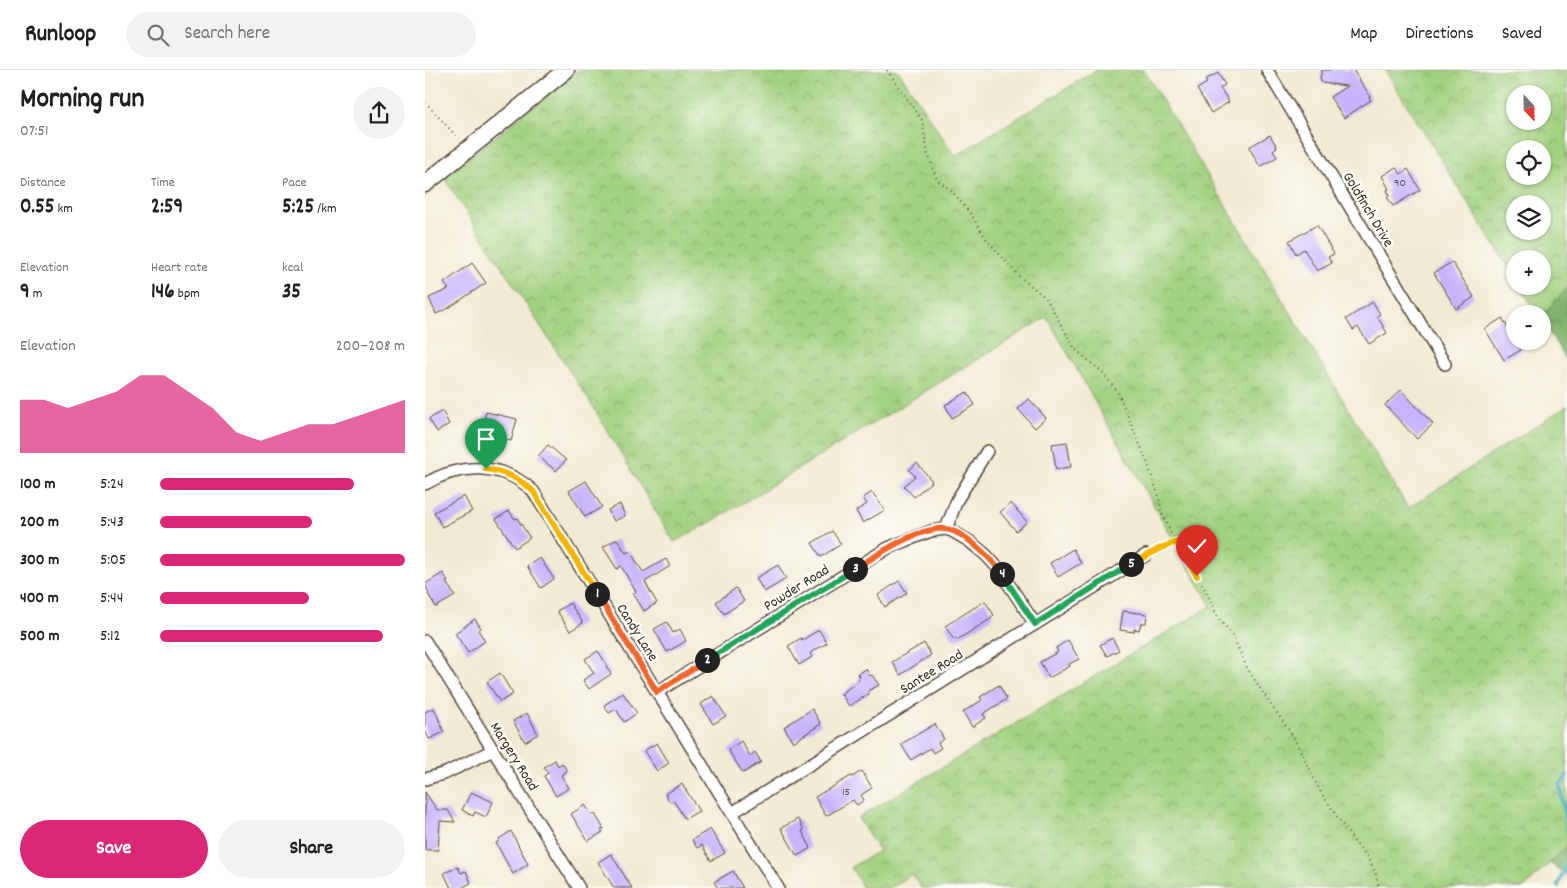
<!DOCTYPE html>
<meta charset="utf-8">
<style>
:root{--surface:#fff;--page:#f2f2f2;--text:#202124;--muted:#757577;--line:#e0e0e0;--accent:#db2777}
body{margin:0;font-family:Dekko,sans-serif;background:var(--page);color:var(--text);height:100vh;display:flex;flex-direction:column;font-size:19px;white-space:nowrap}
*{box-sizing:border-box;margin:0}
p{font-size:16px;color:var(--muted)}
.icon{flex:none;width:28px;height:28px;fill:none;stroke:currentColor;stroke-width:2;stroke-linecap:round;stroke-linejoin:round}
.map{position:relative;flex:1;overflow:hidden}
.drawer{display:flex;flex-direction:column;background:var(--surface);width:425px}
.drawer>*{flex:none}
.needle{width:32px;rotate:158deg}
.fabs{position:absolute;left:1081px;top:15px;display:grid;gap:10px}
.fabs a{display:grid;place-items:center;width:45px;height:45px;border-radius:50%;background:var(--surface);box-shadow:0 1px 4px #0004;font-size:25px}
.pin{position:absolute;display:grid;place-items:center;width:42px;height:42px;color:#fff;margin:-51px -21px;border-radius:50% 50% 50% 0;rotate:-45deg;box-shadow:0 0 5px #0007}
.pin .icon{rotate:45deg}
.km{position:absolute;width:25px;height:25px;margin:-12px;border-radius:50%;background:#222;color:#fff;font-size:14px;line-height:25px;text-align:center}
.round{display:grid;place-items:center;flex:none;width:52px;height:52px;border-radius:26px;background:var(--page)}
.overview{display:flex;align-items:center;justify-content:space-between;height:85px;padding:0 20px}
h1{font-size:28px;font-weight:700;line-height:38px}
.metrics{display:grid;grid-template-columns:repeat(3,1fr);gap:8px;height:85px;padding:5px 20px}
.metrics div{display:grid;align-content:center}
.metrics b{font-size:21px;font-weight:700}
.metrics small{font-size:14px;font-weight:400}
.metrics p{font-size:14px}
.chart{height:140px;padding:10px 20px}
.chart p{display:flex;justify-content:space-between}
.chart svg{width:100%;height:90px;margin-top:5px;fill:var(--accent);opacity:.7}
.button{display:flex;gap:10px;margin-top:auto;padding:10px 20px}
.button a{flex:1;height:58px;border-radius:30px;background:var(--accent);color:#fff;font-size:20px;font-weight:700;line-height:58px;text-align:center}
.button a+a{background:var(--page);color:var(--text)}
ul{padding:0 20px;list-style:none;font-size:16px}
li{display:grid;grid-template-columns:80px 60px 1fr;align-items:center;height:38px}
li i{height:12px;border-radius:6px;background:var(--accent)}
header{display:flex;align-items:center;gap:30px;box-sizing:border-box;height:70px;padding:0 25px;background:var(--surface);border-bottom:1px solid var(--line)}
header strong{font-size:24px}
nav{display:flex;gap:28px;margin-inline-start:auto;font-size:18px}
.search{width:350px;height:45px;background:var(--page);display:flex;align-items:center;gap:12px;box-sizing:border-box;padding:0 18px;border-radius:28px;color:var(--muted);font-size:19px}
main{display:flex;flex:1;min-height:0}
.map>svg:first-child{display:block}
</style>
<header>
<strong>Runloop</strong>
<div class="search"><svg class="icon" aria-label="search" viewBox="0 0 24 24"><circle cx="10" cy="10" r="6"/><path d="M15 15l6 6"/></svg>Search here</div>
<nav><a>Map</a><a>Directions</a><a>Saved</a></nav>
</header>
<main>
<section class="drawer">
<div class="overview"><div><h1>Morning run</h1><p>07:51</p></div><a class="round"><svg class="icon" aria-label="share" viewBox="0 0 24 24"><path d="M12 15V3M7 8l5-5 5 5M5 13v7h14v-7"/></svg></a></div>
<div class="metrics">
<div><p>Distance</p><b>0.55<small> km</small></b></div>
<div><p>Time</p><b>2:59</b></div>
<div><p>Pace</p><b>5:25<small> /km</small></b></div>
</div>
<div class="metrics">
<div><p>Elevation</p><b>9<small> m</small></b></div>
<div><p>Heart rate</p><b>146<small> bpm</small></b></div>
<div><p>kcal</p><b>35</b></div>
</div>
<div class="chart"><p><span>Elevation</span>200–208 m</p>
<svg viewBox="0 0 160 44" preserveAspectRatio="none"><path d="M0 44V18L10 18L20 22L30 18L40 14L50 6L60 6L70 14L80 22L90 34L100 38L110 34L120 30L130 30L140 26L150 22L160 18V44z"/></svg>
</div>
<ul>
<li><b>100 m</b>5:24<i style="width:79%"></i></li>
<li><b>200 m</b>5:43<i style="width:62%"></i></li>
<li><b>300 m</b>5:05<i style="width:100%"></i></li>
<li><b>400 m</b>5:44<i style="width:61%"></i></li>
<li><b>500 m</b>5:12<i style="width:91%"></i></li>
</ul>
<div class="button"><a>Save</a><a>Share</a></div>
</section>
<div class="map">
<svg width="1142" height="818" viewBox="0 0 1142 818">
<defs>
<pattern id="forest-crowns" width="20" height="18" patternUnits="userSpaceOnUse" patternTransform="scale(1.25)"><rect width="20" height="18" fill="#81b36e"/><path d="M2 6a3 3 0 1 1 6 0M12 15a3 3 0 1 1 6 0" fill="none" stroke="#6b925a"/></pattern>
<pattern id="park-crowns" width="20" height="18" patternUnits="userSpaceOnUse" patternTransform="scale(1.25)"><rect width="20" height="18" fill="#a2d180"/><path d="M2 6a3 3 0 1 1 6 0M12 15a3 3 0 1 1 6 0" fill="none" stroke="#85aa68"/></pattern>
</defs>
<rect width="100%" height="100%" fill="#fdfcf7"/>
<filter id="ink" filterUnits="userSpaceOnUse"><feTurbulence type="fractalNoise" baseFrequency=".02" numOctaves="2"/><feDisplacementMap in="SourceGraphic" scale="10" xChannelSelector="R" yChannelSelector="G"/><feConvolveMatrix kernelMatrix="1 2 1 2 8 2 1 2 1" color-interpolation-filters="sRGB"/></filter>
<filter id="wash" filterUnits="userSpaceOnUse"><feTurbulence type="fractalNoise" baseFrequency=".0096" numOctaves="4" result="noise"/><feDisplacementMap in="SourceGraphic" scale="20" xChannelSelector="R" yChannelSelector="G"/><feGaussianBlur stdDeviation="1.12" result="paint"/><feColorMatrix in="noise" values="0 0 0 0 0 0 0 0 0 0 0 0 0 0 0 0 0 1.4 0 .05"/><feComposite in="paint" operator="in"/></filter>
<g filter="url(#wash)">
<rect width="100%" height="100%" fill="#f2ead2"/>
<g fill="url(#forest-crowns)" stroke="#5e6e46">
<polygon points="1142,218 1142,291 1118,252 1118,245"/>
<polygon points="1142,776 1142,806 1125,793"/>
</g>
<g fill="url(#park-crowns)" stroke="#6e7e4f" fill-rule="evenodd">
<polygon points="153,0 473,0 530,86 672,0 719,0 983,438 1142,336 1142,776 1099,818 496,818 487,804 464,818 438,818 426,797 454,781 433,748 786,536 622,247 293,448 249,472 167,335 19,108"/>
<path d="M 960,0 L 1142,0 L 1142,218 L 1118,245 L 1118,244 L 1112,244 L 1095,216 L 1118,216 L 1118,189 L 1090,189 L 1090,208 ZM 1090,24 L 1118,24 L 1118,51 L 1090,51 ZM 1090,79 L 1118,79 L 1118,106 L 1090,106 ZM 1090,134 L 1118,134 L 1118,161 L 1090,161 Z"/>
</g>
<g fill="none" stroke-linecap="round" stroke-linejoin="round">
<g stroke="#40a8c0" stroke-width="4">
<polyline points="1142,705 1135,715 1142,759"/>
<polyline points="1133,816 1142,792"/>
</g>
</g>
<g id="blocks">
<g fill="#c6b3fc">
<polygon points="897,0 928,0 945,26 944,27 946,30 919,48 905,27 922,16 897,13 895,8"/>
<polygon points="793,3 800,15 795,18 804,32 786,43 772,19 782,13 780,10"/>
<polygon points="845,65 852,77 848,80 852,87 835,97 824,77"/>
<polygon points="971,97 976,104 983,99 995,120 968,136 962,127 964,125 962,120 964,119 957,106"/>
<polygon points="892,155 909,184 903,187 907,193 892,201 879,179 871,184 864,171"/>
<polygon points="1027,192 1049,227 1031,239 1009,203"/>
<polygon points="47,193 61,213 22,239 11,244 4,228 24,219 19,213"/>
<polygon points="948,232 955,244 952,246 962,263 944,274 933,257 928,260 921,249"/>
<polygon points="1077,248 1096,280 1079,290 1060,259"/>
<polygon points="976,320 1008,354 992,369 960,335"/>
<polygon points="542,322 550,335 527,348 520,335"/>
<polygon points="604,329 621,348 610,358 593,339"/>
<polygon points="17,341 24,354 12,362 4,349"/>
<polygon points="61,342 92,349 86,371 77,368 76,371 55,365"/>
<polygon points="642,372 646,397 631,399 627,374"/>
<polygon points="123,375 141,390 131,401 113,386"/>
<polygon points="492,393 507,411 489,427 479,416 490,406 484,400"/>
<polygon points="161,411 177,437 160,447 144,421"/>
<polygon points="447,422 460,440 438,453 431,441 442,434 438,428"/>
<polygon points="39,426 47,441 17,457 9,442"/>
<polygon points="586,433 602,452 591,461 575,442"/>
<polygon points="195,434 200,446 189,451 183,440"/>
<polygon points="84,441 90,449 92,448 105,468 90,478 71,449"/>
<polygon points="407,461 416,474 396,487 387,473"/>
<polygon points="192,469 201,483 205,481 218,502 241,489 245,496 220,512 232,533 219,541 208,523 211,522 196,496 192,499 178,477"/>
<polygon points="648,479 656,493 633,507 625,493"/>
<polygon points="115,488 129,509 116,518 102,496"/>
<polygon points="353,495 361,509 339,522 331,508"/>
<polygon points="18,503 23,511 21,512 30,526 11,537 3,524 4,523 0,514"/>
<polygon points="474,511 482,523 460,537 453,525"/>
<polygon points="311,518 319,531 299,544 291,532"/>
<polygon points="560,531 569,545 566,547 567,548 532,570 531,568 529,570 520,556"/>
<polygon points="145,533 158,553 145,561 132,541"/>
<polygon points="698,541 722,544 721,553 716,553 714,560 709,559 709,562 695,560"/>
<polygon points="50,549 56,558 53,560 60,571 43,583 30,563"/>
<polygon points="242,552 248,563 255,559 261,571 242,582 229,559"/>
<polygon points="394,560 402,573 385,583 387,587 374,595 363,576 376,568 377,570"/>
<polygon points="687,568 694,580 682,586 675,575"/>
<polygon points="643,570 654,589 644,594 645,596 624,608 615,592 633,582 631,578"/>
<polygon points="499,573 506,585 475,605 467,592"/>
<polygon points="173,581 182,595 181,596 186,604 164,619 158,610 169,603 160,589"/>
<polygon points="441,599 445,606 447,605 454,615 443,621 444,624 424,636 416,624 434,610 433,609 435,607 433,604"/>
<polygon points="75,603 88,624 75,632 62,612"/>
<polygon points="574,615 582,629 558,644 561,648 547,657 538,642 557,630 555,627"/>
<polygon points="198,623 212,643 199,652 191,639 184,643 179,635"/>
<polygon points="288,626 301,646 288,654 276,634"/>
<polygon points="9,638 19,662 4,669 0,660 0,642"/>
<polygon points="387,639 396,654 368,672 359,657"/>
<polygon points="102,643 113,664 100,672 88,651"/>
<polygon points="510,654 519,669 513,673 516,678 508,683 505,678 486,690 476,674"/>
<polygon points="316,671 325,686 330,682 336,692 318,703 303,680"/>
<polygon points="232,673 244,693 232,701 219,681"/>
<polygon points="130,690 133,696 137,693 142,701 136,705 144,718 131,726 119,706 123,703 119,697"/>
<polygon points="437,701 447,718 436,725 439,730 432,735 428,730 401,746 390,727 426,706 427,707"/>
<polygon points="257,714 274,741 260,749 248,730 245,732 240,724"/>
<polygon points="0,722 12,740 23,740 30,752 15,751 13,780 0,780"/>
<polygon points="46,722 68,732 61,747 50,742 48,746 37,740"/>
<polygon points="160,735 167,745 170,744 179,759 176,760 178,762 163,771 146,744"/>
<polygon points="373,749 379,760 377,761 386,778 372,786 356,758"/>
<polygon points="285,759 300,783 286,791 277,775 272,778 267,770"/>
<polygon points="86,761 103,794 88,804 71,773 75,770 74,769"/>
<polygon points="186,784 207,818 189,818 173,792"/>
<polygon points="33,797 36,803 41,801 46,813 36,818 26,818 19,803"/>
<polygon points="308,801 318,818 293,818 289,812"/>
</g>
</g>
</g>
<g filter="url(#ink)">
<use href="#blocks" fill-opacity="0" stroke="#564739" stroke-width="1"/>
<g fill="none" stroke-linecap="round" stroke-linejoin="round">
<defs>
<g id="street">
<polyline points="842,0 1020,294"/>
<path d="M 0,414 C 35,393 77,392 108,421 L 353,818"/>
<polyline points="521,459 532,430 562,381"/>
<polyline points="0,571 154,818"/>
<polyline points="232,622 463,478 506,461 521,459 527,461 544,471 561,485 573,498 610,554"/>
<polyline points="0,709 21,703 68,680"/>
<polyline points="307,743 721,485"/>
</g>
<polyline id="secondary" points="0,114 141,0"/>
</defs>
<use href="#street" stroke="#564739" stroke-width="14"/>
<use href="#secondary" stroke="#564739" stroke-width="19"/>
<g stroke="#564739" stroke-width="2" stroke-dasharray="1 4" stroke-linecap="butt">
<polyline points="462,0 497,50 503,84 512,110 527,121 545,143 562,170 594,206 621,228 650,279 678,303 693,323 721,389 734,427 736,441 746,463 780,519 793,548 807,564 822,598 846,635 864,660 878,685 895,721 930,773 942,786 951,804 954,818"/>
<polyline points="0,32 33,68"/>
<polyline points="730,481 750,472"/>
</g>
<use href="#street" stroke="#fff" stroke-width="11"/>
<use href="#secondary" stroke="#fff" stroke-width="16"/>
</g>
</g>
<g fill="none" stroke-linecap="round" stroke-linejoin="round" filter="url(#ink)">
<defs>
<path id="split-1" d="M 61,399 C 80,402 94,408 108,421 L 172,524"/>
<polyline id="split-2" points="172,524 232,622 282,590"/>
<polyline id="split-3" points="282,590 430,499"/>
<path id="split-4" d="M 430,499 C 451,485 495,456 521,459 C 540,462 567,489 577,504"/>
<polyline id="split-5" points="577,504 610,554 706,494"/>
<polyline id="split-6" points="706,494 736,478 751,472 772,506"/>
</defs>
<use href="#split-1" stroke="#fff" stroke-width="10"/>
<use href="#split-2" stroke="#fff" stroke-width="10"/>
<use href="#split-3" stroke="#fff" stroke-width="10"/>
<use href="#split-4" stroke="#fff" stroke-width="10"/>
<use href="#split-5" stroke="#fff" stroke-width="10"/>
<use href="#split-6" stroke="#fff" stroke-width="10"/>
<use href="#split-1" stroke="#f5b400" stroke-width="6"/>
<use href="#split-2" stroke="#f0652b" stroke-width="6"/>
<use href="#split-3" stroke="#22a559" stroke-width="6"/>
<use href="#split-4" stroke="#f0652b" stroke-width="6"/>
<use href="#split-5" stroke="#22a559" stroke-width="6"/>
<use href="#split-6" stroke="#f5b400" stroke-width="6"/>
</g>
<g text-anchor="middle" stroke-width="5" stroke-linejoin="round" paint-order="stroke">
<g font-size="12" fill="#5e4c56">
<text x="975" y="116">90</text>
<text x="421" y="725">15</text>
</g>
<g font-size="15" fill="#3b2a1e" stroke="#fdfcf7">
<text transform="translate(944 139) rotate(59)" y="5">Goldfinch Drive</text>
<text transform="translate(371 517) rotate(-32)" y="5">Powder Road</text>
<text transform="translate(213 562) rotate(58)" y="5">Candy Lane</text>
<text transform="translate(506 601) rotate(-32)" y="5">Santee Road</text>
<text transform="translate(90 686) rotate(58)" y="5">Margery Road</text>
</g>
</g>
</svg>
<div class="fabs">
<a><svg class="needle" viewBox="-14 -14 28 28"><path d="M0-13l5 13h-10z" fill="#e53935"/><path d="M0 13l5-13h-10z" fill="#757577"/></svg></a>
<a><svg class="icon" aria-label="locate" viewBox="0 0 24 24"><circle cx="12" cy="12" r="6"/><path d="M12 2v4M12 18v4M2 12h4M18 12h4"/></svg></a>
<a><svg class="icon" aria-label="layers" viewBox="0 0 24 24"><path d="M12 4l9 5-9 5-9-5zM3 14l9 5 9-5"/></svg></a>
<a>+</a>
<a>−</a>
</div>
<div class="pin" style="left:61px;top:399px;background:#1e9e55"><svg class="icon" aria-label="arrive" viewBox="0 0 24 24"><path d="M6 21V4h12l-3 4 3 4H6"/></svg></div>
<div class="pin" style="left:772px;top:506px;background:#d93025"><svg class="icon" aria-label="check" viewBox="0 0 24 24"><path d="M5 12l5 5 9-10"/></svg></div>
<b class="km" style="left:172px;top:524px">1</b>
<b class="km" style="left:282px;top:590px">2</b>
<b class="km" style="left:430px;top:499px">3</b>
<b class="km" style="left:577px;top:504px">4</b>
<b class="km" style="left:706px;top:494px">5</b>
</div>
</main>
